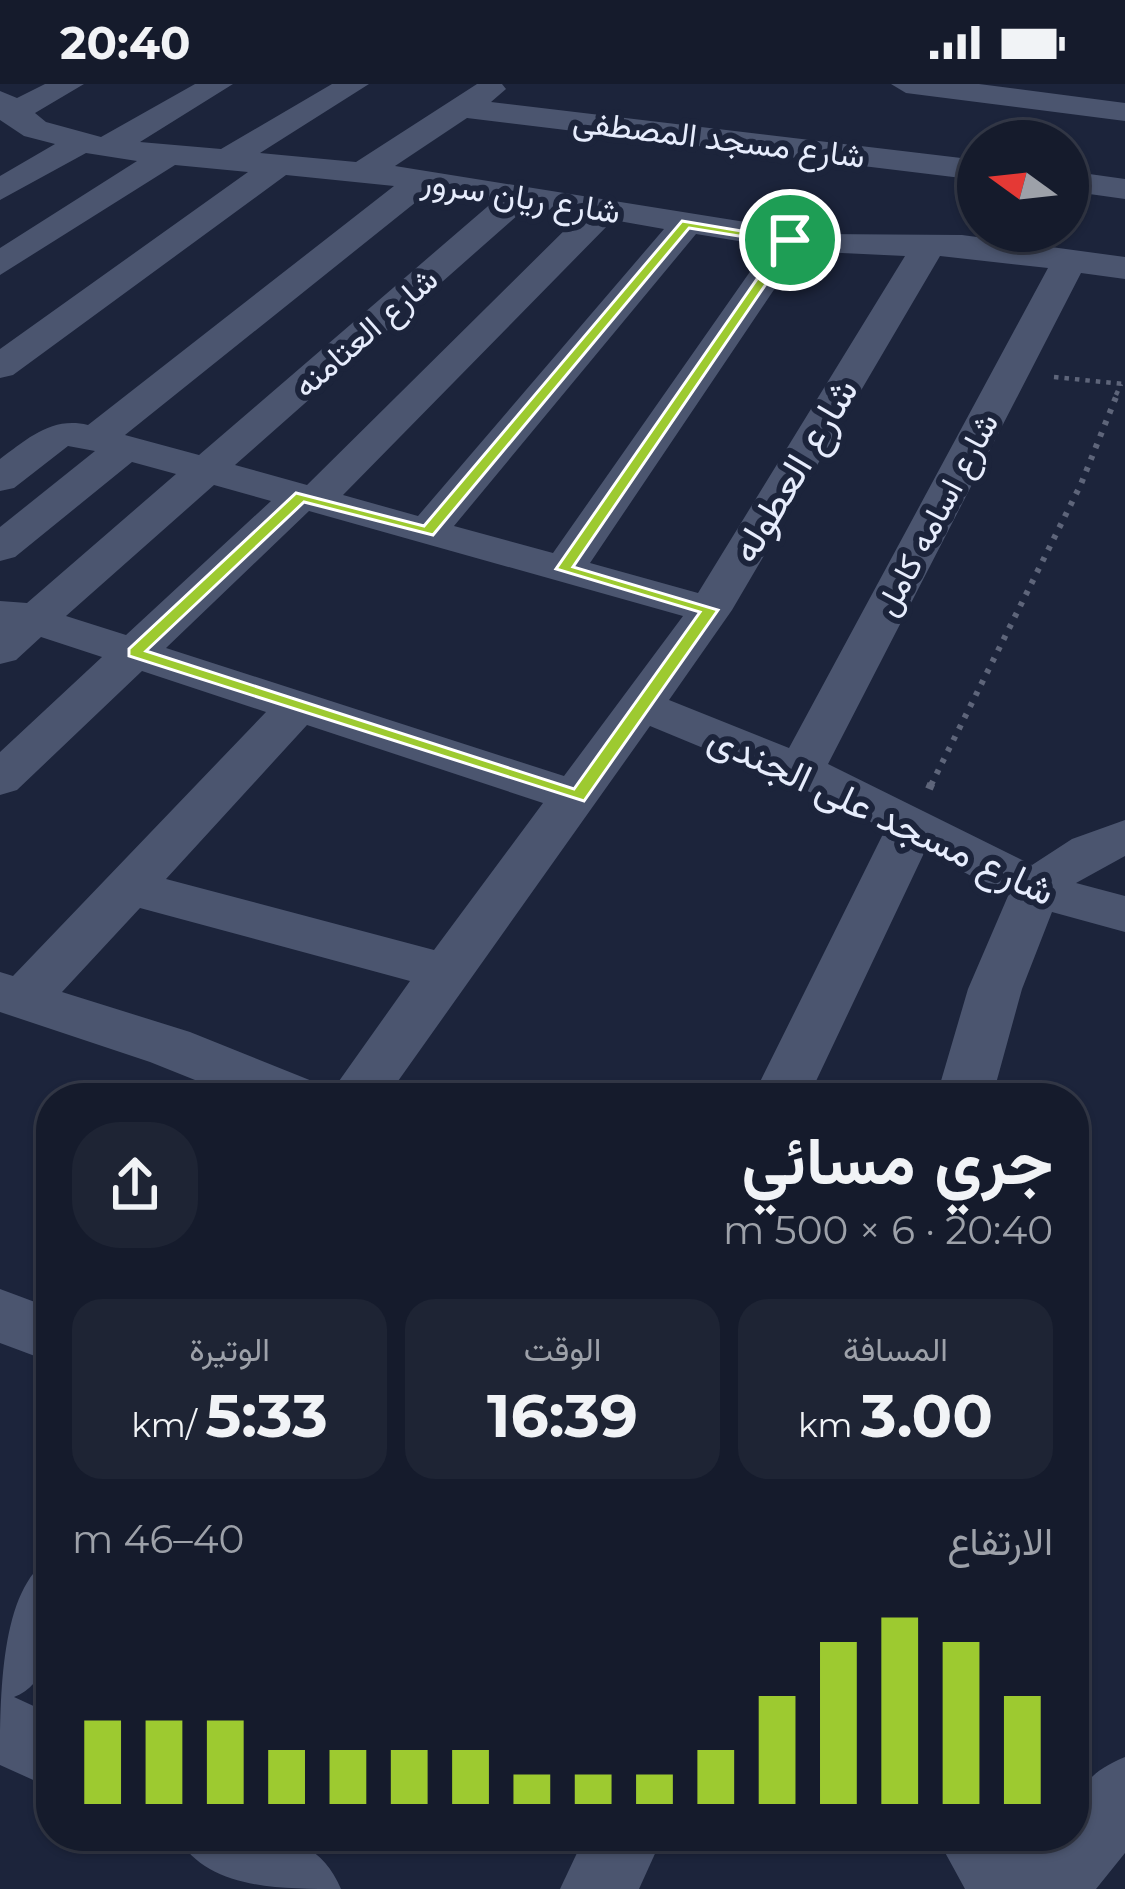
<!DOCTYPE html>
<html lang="ar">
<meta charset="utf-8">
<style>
:root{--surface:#151b2c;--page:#1e2434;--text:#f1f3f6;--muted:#9da1a9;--line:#343948;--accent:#9dca30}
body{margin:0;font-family:Montserrat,Vazirmatn,sans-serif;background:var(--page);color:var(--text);direction:rtl;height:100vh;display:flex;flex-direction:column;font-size:45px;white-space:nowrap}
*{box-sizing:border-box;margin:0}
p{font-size:39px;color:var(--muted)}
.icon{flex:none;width:66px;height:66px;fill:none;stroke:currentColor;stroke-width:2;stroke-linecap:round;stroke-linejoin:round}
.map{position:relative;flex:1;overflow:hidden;direction:ltr}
.sheet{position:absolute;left:36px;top:999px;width:1053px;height:768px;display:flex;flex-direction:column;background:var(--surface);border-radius:48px;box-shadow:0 3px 9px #0004,0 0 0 3px var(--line);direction:rtl}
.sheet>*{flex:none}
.needle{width:78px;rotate:285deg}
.tools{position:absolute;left:957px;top:36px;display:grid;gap:24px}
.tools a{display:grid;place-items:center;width:132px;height:132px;border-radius:50%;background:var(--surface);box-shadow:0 3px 9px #0004,0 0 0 3px var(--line);font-size:60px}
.pin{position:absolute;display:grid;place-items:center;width:102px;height:102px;color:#fff;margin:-51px;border:6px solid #fff;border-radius:50%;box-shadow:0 3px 12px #0007}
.round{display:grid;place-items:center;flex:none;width:126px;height:126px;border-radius:48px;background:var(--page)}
.overview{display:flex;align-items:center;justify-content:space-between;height:204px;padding:0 36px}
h1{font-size:66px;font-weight:700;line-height:90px}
.figures{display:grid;grid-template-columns:repeat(3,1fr);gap:18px;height:204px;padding:12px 36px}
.figures div{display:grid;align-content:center;border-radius:30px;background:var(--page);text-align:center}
.figures b{font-size:60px;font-weight:700}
.figures small{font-size:33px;font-weight:400}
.figures p{font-size:33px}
.chart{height:336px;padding:24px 36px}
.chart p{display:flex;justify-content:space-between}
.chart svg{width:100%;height:216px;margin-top:12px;stroke:var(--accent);stroke-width:6}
.status{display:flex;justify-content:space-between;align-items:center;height:84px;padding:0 60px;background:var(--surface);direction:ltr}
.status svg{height:33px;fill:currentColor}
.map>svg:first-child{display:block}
</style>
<div class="status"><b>20:40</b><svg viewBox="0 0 49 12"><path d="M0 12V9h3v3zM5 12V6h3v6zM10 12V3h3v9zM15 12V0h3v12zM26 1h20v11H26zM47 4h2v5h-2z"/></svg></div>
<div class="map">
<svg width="1125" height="1805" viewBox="0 0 1125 1805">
<rect width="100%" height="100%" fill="#1c243b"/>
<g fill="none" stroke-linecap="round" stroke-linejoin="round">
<g stroke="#5e657a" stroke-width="4.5" stroke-dasharray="4.5 6" stroke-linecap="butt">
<polyline points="1054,293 1123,300"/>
<polyline points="1116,311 1121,300"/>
</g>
<polyline stroke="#5e657a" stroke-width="6" stroke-dasharray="4.5 8" stroke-linecap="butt" points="931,701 1081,400 1118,308"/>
<polyline stroke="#5e657a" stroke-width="8" stroke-dasharray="6 9" stroke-linecap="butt" points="929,705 932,698"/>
<g fill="#4b556f" fill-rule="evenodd">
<path d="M 45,0 L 84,0 L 35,29 L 46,38 L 101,53 L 195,0 L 233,0 L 140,58 L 221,65 L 332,0 L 369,0 L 260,69 L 356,78 L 477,0 L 502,0 L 506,5 L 491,18 L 978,76 L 978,96 L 467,34 L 395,82 L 820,150 L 962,151 L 1125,173 L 1125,195 L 1081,189 L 828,680 L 1032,781 L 1072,755 L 1125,736 L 1125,772 L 1076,799 L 1125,812 L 1125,848 L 1052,828 L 1022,905 L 992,1014 L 936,1014 L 968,905 L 1008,812 L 925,767 L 808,1014 L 752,1014 L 885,746 L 841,721 L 650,642 L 386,1014 L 327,1014 L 410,897 L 140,824 L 62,908 L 190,948 L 317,999 L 325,1014 L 240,1014 L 150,978 L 0,928 L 0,888 L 13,892 L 266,628 L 142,587 L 17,706 L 0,711 L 0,668 L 102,573 L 41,553 L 16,576 L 0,580 L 0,517 L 27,519 L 176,390 L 132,378 L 15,473 L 0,477 L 0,443 L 95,367 L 68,362 L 14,404 L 0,407 L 0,375 C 27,355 52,332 88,341 L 394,102 L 286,91 L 13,291 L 0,294 L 0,265 L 248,88 L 175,81 L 0,191 L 0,164 L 137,77 L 86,69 L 0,116 L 0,92 L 55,60 L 24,52 L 0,36 L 0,7 L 17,14 ZM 431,106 L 494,117 L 199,371 L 125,351 ZM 528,122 L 580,131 L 307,401 L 235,381 ZM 613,136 L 664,145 L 418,432 L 343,411 ZM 696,150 L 768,162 L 553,469 L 454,442 ZM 800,167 L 905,172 L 698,509 L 590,479 ZM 940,172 L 1048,184 L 789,664 L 669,616 L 732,526 ZM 214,401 L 271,417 L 126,551 L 66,532 ZM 309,427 L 683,532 L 564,692 L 166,564 ZM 307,641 L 543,719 L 434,866 L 166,795 Z"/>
<polygon points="891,0 979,0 1125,19 1125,37 906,9"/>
<polygon points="1068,87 1125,95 1125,115 1068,107"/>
<polygon points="0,1205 51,1224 51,1278 0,1259"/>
<path d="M 51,1474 C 51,1516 64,1594 14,1613 L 51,1630 L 51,1704 L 0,1681 C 0,1614 0,1503 51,1474 Z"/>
<path d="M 1125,1673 L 1125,1769 L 1096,1805 L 965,1805 L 936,1752 L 1019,1752 L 1029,1766 L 1041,1752 L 1074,1752 C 1074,1709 1084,1690 1125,1673 Z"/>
<path d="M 177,1752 C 241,1752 312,1735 341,1805 C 277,1805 206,1805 177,1752 Z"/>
<polygon points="585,1752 663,1752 639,1805 560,1805"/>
</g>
</g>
<path fill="#9dca30" stroke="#fff" stroke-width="3" fill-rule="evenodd" d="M 682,137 L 796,156 L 573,483 L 718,526 L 584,717 L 129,572 L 129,565 L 296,409 L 424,442 ZM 689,144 L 782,159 L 556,485 L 700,528 L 574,705 L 146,567 L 304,418 L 433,451 Z"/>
<g text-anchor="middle" stroke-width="12" stroke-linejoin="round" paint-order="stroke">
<g font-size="33" fill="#e6ecfc" stroke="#1c243b">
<text transform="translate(719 54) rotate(7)" y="12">شارع مسجد المصطفى</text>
<text transform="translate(521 112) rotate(9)" y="12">شارع ريان سرور</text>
<text transform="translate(365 248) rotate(-41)" y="12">شارع العتامنه</text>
<text transform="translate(936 430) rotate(-62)" y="12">شارع اسامه كامل</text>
</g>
<g font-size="39" fill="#e6ecfc" stroke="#1c243b">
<text transform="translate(794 386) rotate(-59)" y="14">شارع العطوله</text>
<text transform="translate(882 730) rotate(25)" y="14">شارع مسجد على الجندى</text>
</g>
</g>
</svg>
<div class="tools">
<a><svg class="needle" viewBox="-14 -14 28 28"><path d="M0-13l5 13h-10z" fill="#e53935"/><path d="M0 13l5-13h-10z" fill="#9da1a9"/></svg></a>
</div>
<div class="pin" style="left:790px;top:156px;background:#1e9e55"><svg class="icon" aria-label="arrive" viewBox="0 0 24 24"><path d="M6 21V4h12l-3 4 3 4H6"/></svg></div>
<section class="sheet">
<div class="overview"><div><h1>جري مسائي</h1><p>20:40 · 6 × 500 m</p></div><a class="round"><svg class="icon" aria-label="share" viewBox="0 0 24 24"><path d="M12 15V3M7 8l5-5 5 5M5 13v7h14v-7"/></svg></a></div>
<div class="figures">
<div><p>المسافة</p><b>3.00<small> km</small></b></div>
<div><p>الوقت</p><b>16:39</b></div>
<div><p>الوتيرة</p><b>5:33<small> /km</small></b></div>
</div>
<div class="chart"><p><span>الارتفاع</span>40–46 m</p>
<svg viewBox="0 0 160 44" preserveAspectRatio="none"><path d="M5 44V27M15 44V27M25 44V27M35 44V33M45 44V33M55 44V33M65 44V33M75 44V38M85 44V38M95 44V38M105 44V33M115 44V22M125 44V11M135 44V6M145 44V11M155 44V22"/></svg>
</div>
</section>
</div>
